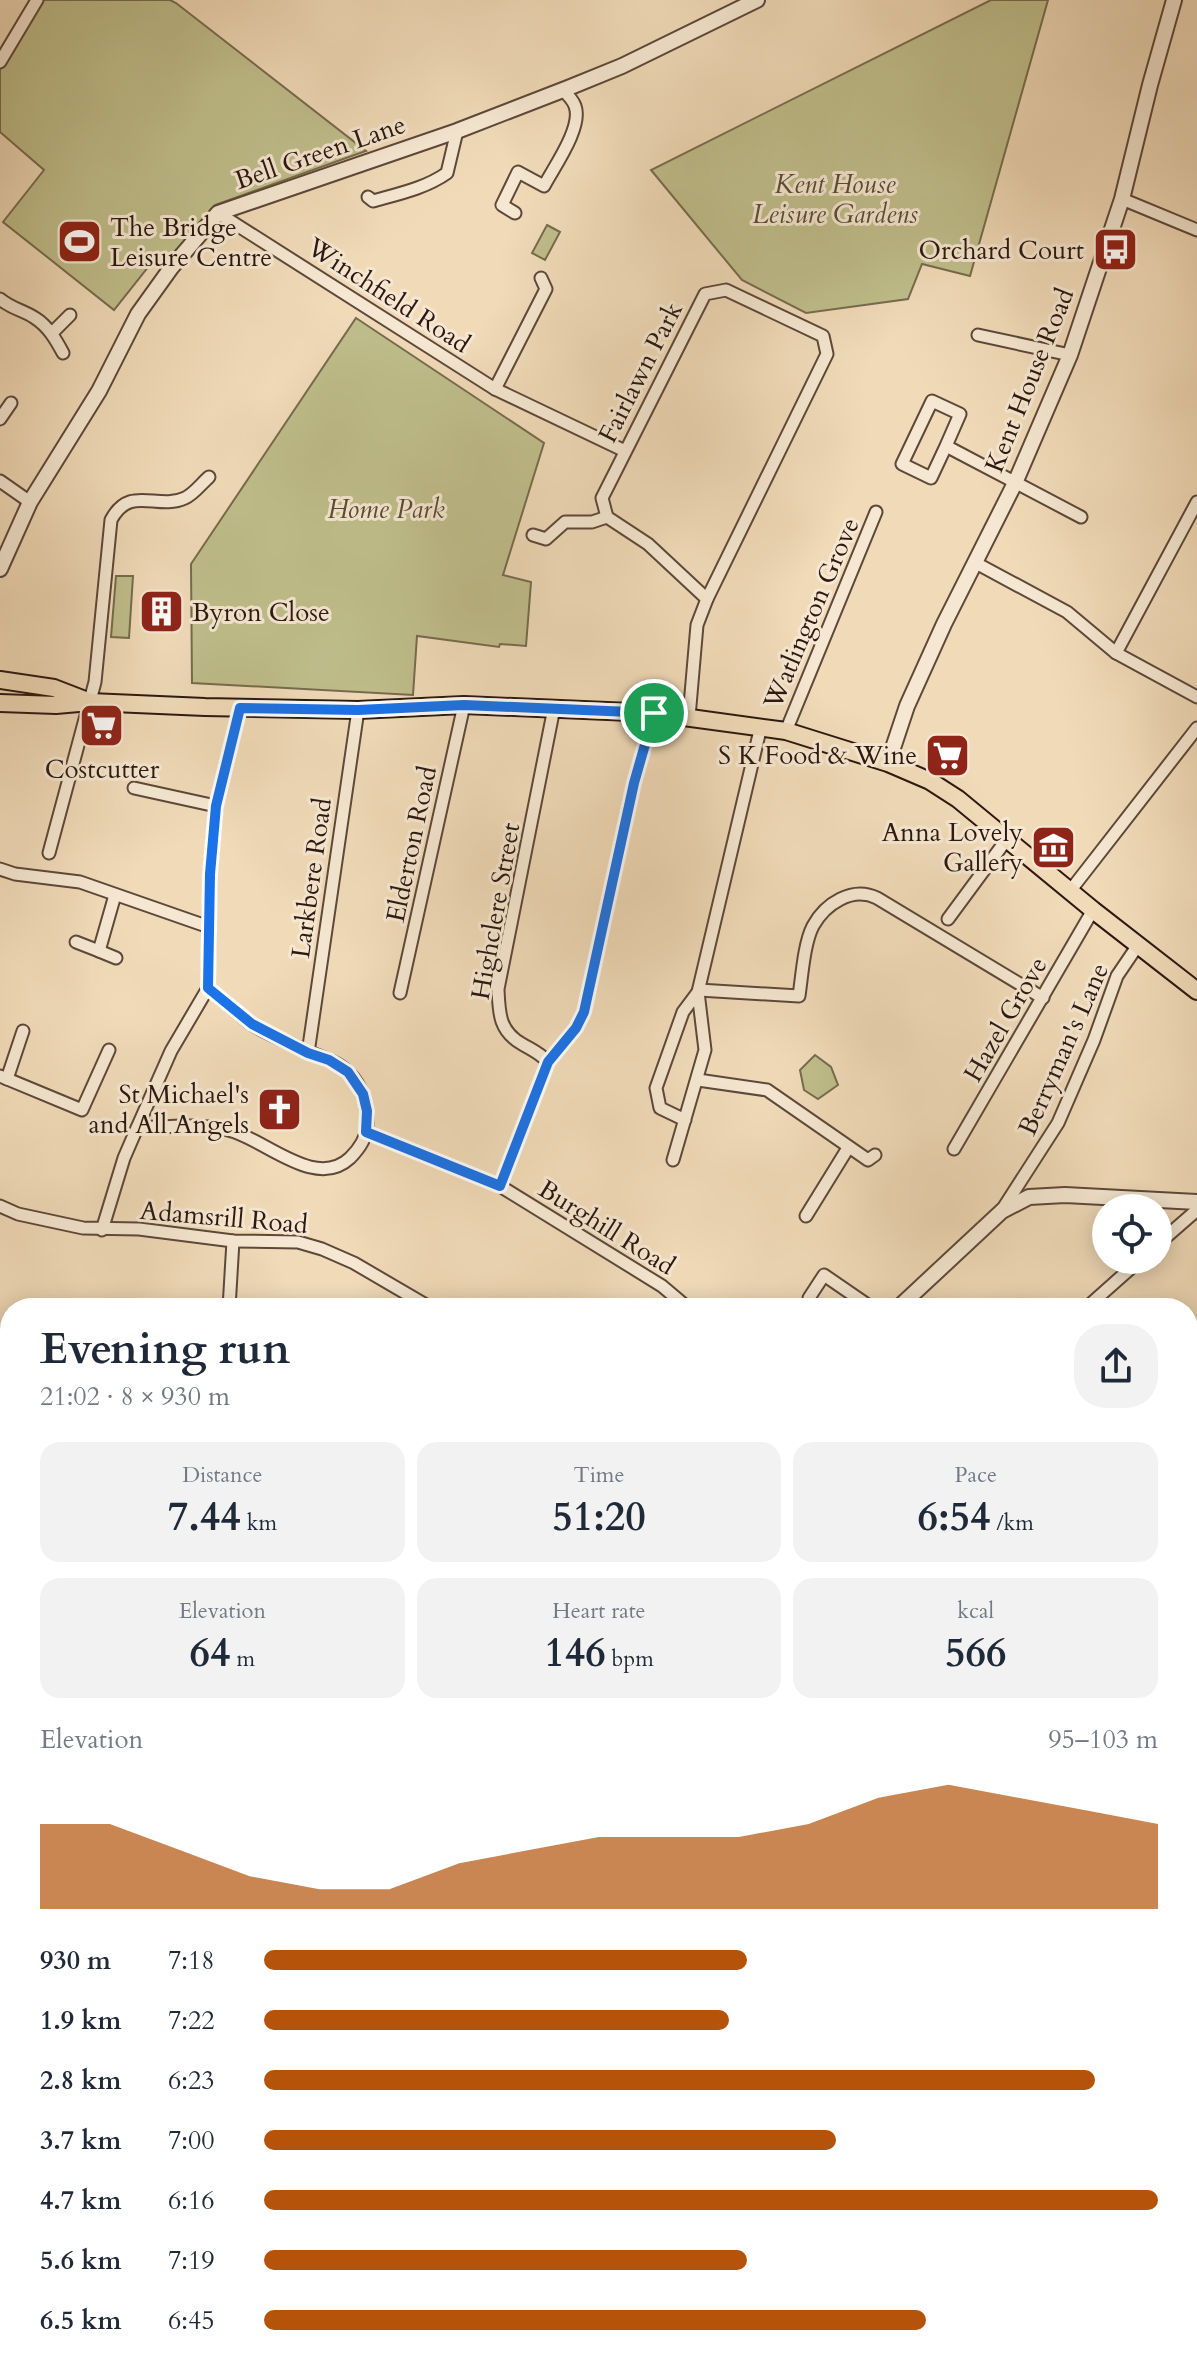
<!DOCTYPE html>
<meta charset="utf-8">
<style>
:root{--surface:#fff;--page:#f2f2f3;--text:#1f2937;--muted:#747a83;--accent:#b45309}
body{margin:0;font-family:Cardo,serif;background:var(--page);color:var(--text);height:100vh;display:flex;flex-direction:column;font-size:30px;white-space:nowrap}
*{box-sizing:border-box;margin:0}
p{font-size:26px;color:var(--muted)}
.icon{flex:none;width:44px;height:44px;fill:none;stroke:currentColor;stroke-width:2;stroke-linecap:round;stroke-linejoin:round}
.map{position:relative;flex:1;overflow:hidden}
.panel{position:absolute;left:0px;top:1298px;width:1198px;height:1070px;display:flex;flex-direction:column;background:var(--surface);border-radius:32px 32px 0 0;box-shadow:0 4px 20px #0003}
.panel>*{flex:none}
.fabs{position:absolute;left:1092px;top:1194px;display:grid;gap:16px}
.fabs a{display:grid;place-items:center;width:80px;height:80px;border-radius:50%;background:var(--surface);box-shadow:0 4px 20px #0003;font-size:40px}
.pin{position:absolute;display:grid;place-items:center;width:68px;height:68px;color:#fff;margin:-34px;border:4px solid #fff;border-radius:50%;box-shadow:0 2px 8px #0007}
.round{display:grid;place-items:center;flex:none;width:84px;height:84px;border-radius:32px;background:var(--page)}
.overview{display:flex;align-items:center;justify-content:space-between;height:136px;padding:0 40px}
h1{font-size:44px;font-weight:600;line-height:60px}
.metrics{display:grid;grid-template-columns:repeat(3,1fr);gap:12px;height:136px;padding:8px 40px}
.metrics div{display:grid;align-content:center;border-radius:20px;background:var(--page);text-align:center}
.metrics b{font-size:40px;font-weight:600}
.metrics small{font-size:22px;font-weight:400}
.metrics p{font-size:22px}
.chart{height:224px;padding:16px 40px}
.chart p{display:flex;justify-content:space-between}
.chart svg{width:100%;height:144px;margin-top:8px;fill:var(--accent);opacity:.7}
ul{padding:0 40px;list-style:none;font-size:26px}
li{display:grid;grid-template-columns:128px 96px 1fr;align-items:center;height:60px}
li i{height:20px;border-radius:10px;background:var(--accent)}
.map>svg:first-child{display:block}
</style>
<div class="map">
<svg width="1197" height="2367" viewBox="0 0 1197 2367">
<rect width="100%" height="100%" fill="#f0dab8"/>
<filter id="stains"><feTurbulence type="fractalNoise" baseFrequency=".0025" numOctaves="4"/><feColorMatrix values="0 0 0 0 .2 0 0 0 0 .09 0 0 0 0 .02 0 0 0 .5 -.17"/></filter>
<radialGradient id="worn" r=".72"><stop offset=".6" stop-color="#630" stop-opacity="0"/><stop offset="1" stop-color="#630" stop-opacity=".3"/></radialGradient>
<g fill="#bfbe8b" stroke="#766b4e" stroke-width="2">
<polygon points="32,0 170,0 176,3 366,151 215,205 163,269 153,261 114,310 3,222 44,170 0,132 0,50"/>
<polygon points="991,0 1048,0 970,276 922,264 908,299 806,313 742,280 651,170"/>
<polygon points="547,225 560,232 545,260 532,253"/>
<polygon points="356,318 544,443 503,575 531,582 526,646 500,644 499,647 417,636 413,695 192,683 191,564"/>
<polygon points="116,576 133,576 129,638 111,637"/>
<polygon points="815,1055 831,1067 838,1085 818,1099 804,1090 800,1070"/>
<polygon points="10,1793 10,1871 0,1866 0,1814"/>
<polygon points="867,2358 928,2358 921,2367 881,2367"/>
</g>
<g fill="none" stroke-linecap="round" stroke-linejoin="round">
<defs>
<g id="minor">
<polyline points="0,62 37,0"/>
<path d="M 368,197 L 373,201 C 398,194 426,188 447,173 L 457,131"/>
<polyline points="1122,199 1197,230"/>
<polyline points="218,213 495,389 625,451"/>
<path d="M 515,213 L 502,205 L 518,172 L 544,186 C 554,167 583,127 575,106 C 573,100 567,94 563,90"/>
<polygon points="726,290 823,336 827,354 707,599 648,544 607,517 602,498 705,294"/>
<path d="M 0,299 C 12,309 23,310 35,318 C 48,326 56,340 63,353"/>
<polyline points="52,333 70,315"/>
<polyline points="978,335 1070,355"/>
<polyline points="495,389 546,289 541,278"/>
<polyline points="0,419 11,403"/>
<polyline points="946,446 931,478 902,464 932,401 960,414 946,446 1081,517"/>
<polyline points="0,481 30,502"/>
<polyline points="533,535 546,539 565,522 592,522 607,517"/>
<polyline points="974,562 1067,612 1116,653 1197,697"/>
<polyline points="1116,653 1197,502"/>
<polyline points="689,717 697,625 707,599"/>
<polyline points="786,731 876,512"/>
<polyline points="134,788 216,806"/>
<path d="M 49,853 L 95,682 L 111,520 C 130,484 157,511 185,498 C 194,494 201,484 209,477"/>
<polyline points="0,869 15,874 80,882 209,927"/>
<polyline points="1070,891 1197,728"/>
<polyline points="948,919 1007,839"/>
<polyline points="76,942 99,951 115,895"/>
<polyline points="99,951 116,958"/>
<path d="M 699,990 L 799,996 C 802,976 804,943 813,926 C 825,904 852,886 877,898 L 1043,998"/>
<polyline points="698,992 761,726"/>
<polyline points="400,993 464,705"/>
<polyline points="308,1053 358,710"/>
<polyline points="548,1062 576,1028 584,1012 634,783 654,713"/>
<polyline points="0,1076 82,1110 109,1050"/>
<polyline points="7,1079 23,1031"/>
<polyline points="698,1080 767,1090 868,1160 875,1155"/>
<path d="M 137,1128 C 167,1127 199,1123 228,1130 C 264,1138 315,1191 350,1158 C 358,1150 366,1139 367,1127 C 368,1107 363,1086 348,1072 C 333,1058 310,1054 293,1045 C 279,1038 263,1032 250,1023 C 236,1012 222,999 208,988"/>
<polyline points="366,1132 500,1186 662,1286 688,1308"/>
<polyline points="954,1149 1093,910"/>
<polyline points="673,1160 705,1050 698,992 683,1012 656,1088 660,1108 685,1120"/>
<path d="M 500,1186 L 548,1062 C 540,1053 532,1050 522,1044 C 499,1031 499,1013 498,989 L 554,708"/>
<polyline points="0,1206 18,1214 83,1228 139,1229 233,1241 298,1242 322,1249 354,1263 431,1308"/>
<polyline points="1002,1210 1058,1123 1094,1040 1117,976 1138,945"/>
<polyline points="806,1216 848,1148"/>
<polyline points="102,1230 124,1158 137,1128 171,1051 208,988 210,874 216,806 240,708"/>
<polyline points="1158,1244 1197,1210"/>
<polyline points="809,1298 824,1275 872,1308"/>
<polyline points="229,1308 233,1241"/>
<polyline points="1086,1308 1140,1260"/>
<polyline points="1188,1379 1197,1371"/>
<polyline points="0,1412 10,1415"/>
<polyline points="1188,1542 1197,1534"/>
<polyline points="0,1589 10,1596"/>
<polyline points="1,1685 10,1688"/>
<polyline points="1188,1708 1197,1721"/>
<polyline points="1188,1854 1197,1863"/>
<polyline points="1188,1960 1197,1951"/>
<polyline points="0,2131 10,2101"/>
<polyline points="1188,2316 1197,2283"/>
<polyline points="1188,2353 1197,2355"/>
<polyline points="415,2358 431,2367"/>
<polyline points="790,2358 805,2367"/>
<polyline points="699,2367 700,2358"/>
<polyline points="1061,2367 1064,2358"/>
<polyline points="1175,2367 1177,2358"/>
</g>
<g id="tertiary">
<polyline points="0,569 30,502 99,391 138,314 171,268 218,213 457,131 568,88 622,66 757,0"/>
<polyline points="888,763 907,706 944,624 1015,483 1070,355 1122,199 1150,85 1174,0"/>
<polyline points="898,1308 1002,1211 1029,1197 1065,1195 1197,1202"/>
</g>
<g id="secondary">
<polyline points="0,2294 10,2300"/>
<polyline points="49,2358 53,2367"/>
</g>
<g id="primary">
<polyline points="0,680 54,688 85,700"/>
<polyline points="0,703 56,705 90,702 205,707 358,710 464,705 654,713 786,731 888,763 930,781 958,799 1093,910 1197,991"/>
</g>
</defs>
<use href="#minor" stroke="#5d483a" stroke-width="15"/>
<use href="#tertiary" stroke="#5d483a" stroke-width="18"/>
<use href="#secondary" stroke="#2c1810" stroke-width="20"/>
<use href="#primary" stroke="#2c1810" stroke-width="20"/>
<use href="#minor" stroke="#f5e7d1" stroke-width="11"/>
<use href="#tertiary" stroke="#f5e7d1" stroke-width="14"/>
<use href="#secondary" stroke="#f5e7d1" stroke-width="16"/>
<use href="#primary" stroke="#f0dab8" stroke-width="16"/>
<defs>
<g id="rail">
<polyline points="1188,2098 1197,2090"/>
<polyline points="1188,2122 1197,2114"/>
<polyline points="938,2367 945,2358"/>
<polyline points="959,2367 966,2358"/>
</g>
</defs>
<use href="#rail" stroke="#2c1810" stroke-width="6"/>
<use href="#rail" stroke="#f5e7d1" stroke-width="3" stroke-dasharray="9" stroke-linecap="butt"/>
</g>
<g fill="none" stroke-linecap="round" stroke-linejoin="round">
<defs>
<polygon id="route" points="464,705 654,713 634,783 584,1012 576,1028 548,1062 500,1186 366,1132 367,1111 363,1094 348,1072 329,1060 308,1053 252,1024 208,988 210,874 216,806 240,708 358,710"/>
</defs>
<use href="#route" stroke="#fff" stroke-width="16"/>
<use href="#route" stroke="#1a73e8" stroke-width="10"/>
</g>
<defs>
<symbol id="stadium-square" viewBox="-11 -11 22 22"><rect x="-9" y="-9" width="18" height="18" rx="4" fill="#8f2418" stroke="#f5e7d1"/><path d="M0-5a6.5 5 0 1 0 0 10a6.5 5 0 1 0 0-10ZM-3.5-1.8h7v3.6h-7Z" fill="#fff"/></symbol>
<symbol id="bus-square" viewBox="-11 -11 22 22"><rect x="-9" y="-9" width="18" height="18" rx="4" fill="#8f2418" stroke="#f5e7d1"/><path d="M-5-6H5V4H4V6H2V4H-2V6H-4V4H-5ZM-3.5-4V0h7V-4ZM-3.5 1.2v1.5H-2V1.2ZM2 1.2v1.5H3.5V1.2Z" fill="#fff"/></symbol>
<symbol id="building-square" viewBox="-11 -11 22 22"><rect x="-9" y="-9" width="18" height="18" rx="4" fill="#8f2418" stroke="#f5e7d1"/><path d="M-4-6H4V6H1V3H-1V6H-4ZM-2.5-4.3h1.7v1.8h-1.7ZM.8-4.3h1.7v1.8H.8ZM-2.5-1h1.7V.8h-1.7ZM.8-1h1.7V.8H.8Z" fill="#fff"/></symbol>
<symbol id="supermarket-square" viewBox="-11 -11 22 22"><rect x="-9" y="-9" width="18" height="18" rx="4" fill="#8f2418" stroke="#f5e7d1"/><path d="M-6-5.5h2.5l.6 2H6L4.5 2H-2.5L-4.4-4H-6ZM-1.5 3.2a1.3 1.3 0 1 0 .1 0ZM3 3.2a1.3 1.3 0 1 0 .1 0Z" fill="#fff"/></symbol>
<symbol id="museum-square" viewBox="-11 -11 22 22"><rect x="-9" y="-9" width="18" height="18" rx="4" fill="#8f2418" stroke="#f5e7d1"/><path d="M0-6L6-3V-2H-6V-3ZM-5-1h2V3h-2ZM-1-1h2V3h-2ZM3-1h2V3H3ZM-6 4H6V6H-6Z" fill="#fff"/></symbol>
<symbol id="church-square" viewBox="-11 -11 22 22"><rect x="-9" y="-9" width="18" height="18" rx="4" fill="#8f2418" stroke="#f5e7d1"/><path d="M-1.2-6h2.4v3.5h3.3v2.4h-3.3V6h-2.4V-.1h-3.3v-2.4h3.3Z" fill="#fff"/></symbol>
</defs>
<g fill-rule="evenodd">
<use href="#stadium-square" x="54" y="216" width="51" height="51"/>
<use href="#bus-square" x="1090" y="224" width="51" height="51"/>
<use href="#building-square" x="136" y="586" width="51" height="51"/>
<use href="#supermarket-square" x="76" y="700" width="51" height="51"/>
<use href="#supermarket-square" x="922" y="730" width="51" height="51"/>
<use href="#museum-square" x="1028" y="822" width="51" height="51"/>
<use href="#church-square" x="254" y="1084" width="51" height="51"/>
</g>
<g text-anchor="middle" stroke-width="6" stroke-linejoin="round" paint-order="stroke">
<g font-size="26" fill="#2c1810" stroke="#f5e7d1">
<text transform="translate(320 152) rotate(-19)" y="9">Bell Green Lane</text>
<text transform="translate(389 295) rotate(33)" y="9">Winchfield Road</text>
<text transform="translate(640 372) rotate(-63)" y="9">Fairlawn Park</text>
<text transform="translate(1029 380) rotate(-68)" y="9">Kent House Road</text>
<text transform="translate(811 613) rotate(-67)" y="9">Watlington Grove</text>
<text transform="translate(411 844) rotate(-78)" y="9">Elderton Road</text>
<text transform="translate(311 878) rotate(-82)" y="9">Larkbere Road</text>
<text transform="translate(495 911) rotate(-80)" y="9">Highclere Street</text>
<text transform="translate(1005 1019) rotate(-60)" y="9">Hazel Grove</text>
<text transform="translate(1063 1049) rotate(-66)" y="9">Berryman's Lane</text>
<text transform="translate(224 1217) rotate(5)" y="9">Adamsrill Road</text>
<text transform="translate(607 1227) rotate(32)" y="9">Burghill Road</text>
</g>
<g font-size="26" font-style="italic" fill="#584a35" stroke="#f5e7d1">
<text x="835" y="193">Kent House<tspan x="835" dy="30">Leisure Gardens</tspan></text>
<text x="386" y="518">Home Park</text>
</g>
<g font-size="26" fill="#2c1810" stroke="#f5e7d1" text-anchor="end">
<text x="110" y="236" text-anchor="start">The Bridge<tspan x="110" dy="30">Leisure Centre</tspan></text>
<text x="1084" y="259">Orchard Court</text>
<text x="192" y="621" text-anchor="start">Byron Close</text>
<text x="917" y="764">S K Food &amp; Wine</text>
<text x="102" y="778" text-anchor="middle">Costcutter</text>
<text x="1023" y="841">Anna Lovely<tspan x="1023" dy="30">Gallery</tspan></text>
<text x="249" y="1103">St Michael's<tspan x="249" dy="30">and All Angels</tspan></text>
</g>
</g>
<rect width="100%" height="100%" filter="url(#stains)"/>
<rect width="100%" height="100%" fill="url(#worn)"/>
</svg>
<div class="fabs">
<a><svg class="icon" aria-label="locate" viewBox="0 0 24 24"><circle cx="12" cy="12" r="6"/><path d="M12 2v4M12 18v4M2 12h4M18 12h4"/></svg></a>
</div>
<div class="pin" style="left:654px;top:713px;background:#1e9e55"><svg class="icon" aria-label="arrive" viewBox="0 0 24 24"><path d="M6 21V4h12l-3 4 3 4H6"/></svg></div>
<section class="panel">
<div class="overview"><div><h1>Evening run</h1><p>21:02 · 8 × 930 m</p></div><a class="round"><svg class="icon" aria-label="share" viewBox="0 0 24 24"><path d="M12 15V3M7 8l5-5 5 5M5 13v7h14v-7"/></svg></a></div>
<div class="metrics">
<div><p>Distance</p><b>7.44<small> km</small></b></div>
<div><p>Time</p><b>51:20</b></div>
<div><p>Pace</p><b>6:54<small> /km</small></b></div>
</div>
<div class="metrics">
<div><p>Elevation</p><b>64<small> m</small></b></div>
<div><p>Heart rate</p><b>146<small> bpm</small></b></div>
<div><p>kcal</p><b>566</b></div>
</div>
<div class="chart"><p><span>Elevation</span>95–103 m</p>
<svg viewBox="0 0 160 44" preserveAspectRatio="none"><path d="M0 44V18L10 18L20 26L30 34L40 38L50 38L60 30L70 26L80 22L90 22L100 22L110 18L120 10L130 6L140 10L150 14L160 18V44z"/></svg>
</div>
<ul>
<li><b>930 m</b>7:18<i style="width:54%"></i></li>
<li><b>1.9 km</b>7:22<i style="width:52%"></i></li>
<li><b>2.8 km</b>6:23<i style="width:93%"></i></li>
<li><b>3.7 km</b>7:00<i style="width:64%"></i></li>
<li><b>4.7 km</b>6:16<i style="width:100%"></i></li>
<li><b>5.6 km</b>7:19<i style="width:54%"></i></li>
<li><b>6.5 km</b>6:45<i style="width:74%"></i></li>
</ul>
</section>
</div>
